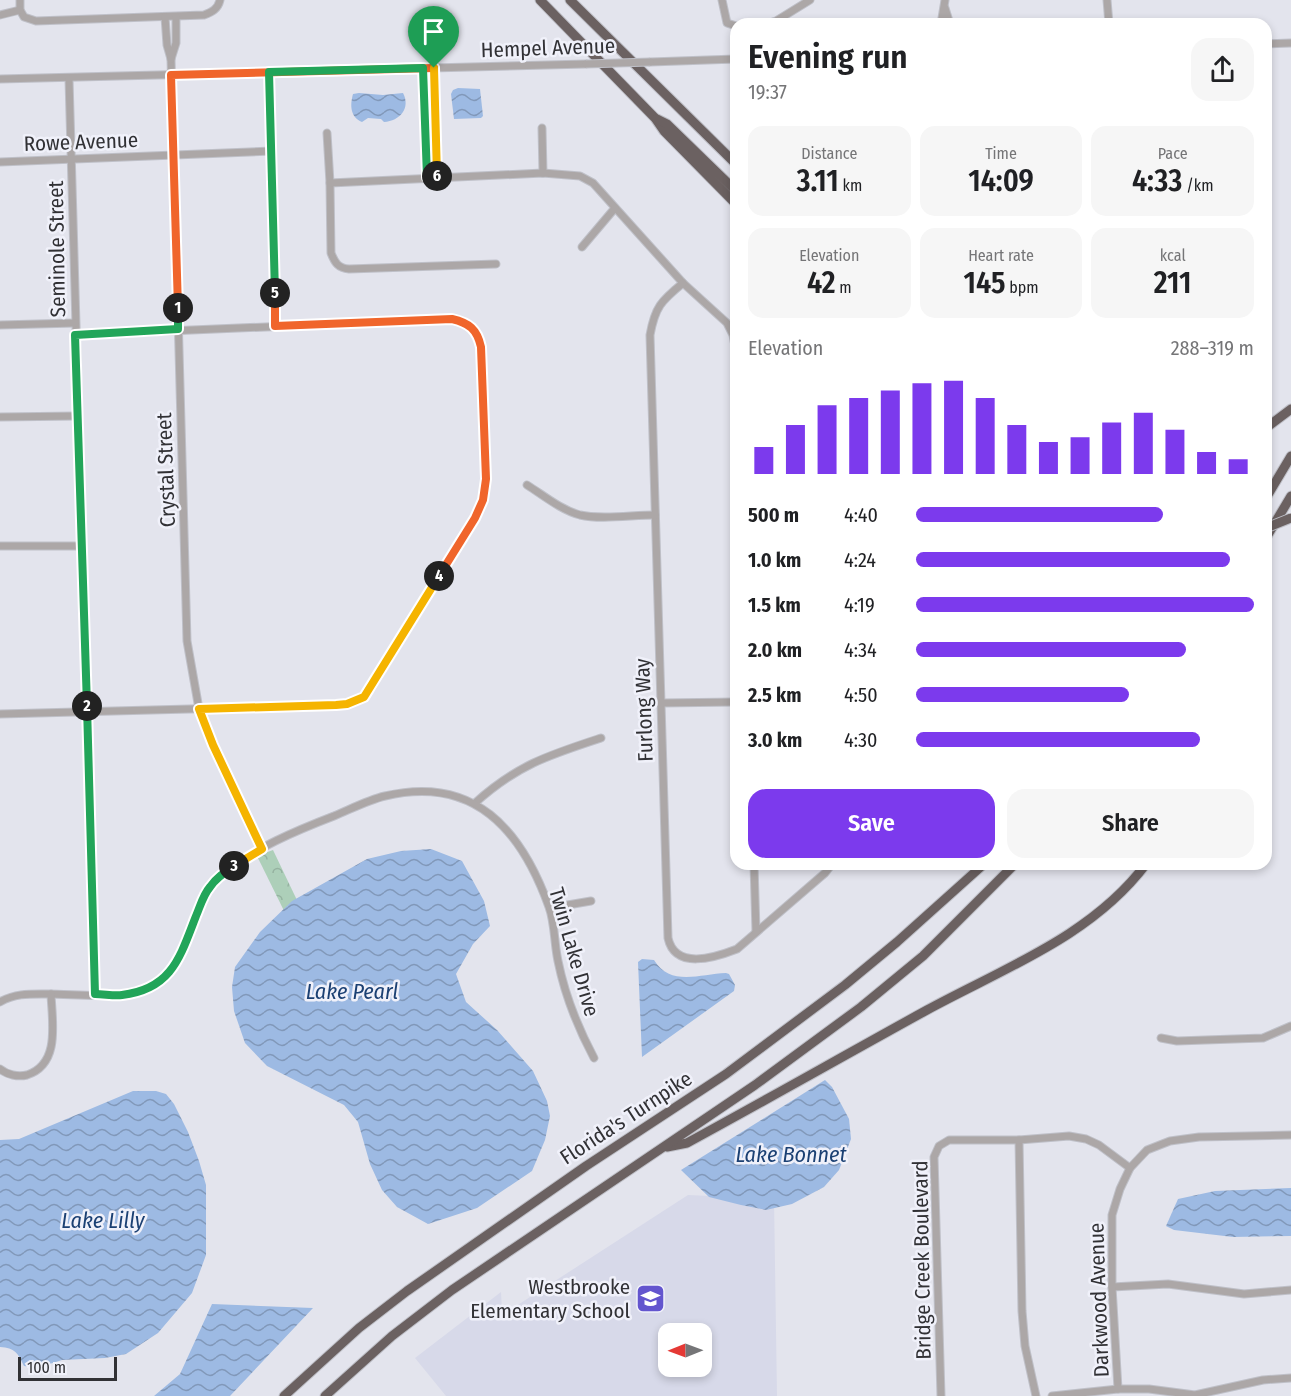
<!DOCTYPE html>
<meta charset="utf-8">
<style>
:root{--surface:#fff;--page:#f6f6f6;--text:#202124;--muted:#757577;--accent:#7c3aed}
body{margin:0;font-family:"Fira Sans Condensed",sans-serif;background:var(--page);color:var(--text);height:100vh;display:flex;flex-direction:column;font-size:22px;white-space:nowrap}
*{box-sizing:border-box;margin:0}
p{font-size:20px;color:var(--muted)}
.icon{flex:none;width:33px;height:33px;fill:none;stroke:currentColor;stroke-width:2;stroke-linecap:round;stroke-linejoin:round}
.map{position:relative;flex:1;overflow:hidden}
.details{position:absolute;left:730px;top:18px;width:542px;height:852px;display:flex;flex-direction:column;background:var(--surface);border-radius:18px;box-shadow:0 3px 9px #0003}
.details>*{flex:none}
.needle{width:39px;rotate:269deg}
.controls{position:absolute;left:658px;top:1323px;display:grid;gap:12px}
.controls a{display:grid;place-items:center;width:54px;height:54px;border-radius:12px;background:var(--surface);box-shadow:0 3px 9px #0003;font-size:30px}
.scale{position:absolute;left:18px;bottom:15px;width:99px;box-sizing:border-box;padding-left:6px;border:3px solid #313135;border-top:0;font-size:16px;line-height:21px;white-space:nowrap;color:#313135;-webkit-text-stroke:4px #f0f1fa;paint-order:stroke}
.pin{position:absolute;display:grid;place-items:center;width:51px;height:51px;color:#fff;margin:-62px -26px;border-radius:50% 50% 50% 0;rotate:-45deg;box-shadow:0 0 6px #0007}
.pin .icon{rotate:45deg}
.km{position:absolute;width:30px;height:30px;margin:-15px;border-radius:50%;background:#222;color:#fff;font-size:16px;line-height:30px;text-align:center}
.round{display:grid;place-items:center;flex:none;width:63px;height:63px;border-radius:18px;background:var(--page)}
.head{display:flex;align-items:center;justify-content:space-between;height:102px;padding:0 18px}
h1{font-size:33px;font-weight:600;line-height:45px}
.figures{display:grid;grid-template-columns:repeat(3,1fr);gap:9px;height:102px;padding:6px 18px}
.figures div{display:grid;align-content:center;border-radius:15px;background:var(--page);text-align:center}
.figures b{font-size:30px;font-weight:600}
.figures small{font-size:16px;font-weight:400}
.figures p{font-size:16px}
.chart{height:168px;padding:12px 18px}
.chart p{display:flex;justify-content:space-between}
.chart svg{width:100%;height:108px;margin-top:6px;stroke:var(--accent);stroke-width:6}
.primary-button{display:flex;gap:12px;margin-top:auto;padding:12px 18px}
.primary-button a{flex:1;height:69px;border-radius:18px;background:var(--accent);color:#fff;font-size:24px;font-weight:600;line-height:69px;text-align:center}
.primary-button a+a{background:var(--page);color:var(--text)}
ul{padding:0 18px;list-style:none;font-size:20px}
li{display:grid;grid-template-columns:96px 72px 1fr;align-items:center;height:45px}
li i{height:15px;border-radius:8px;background:var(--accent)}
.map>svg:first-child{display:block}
</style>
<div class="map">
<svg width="1291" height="1396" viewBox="0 0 1291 1396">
<defs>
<pattern id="park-crowns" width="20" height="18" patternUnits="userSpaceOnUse" patternTransform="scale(1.5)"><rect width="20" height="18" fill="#adcfb9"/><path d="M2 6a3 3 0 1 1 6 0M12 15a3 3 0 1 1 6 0" fill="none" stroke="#95b2a0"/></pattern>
<pattern id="water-waves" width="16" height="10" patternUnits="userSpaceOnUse" patternTransform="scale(1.5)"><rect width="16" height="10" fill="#9dbae3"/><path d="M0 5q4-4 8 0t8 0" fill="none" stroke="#8198b9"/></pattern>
</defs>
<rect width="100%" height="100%" fill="#e3e4ed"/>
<path fill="#d7d9e9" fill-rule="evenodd" d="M 688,1195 L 774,1199 L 777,1396 L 446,1396 L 415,1358 L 501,1292 L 502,1311 L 507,1312 ZM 669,1334 L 702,1334 L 702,1366 L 669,1366 Z"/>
<polygon fill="url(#park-crowns)" points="273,850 306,919 291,925 257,856"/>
<g fill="url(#water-waves)">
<polygon points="458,88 480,89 483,116 481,118 454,119 451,94 453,90"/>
<path d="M 359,93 L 383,95 L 403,93 C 411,108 400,121 384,122 L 381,119 L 368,118 L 362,122 C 350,117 350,105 353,94 Z"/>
<polygon points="431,849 462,861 484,901 490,926 473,944 456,974 466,1002 497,1030 533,1071 547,1101 550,1116 545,1140 532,1171 477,1208 428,1224 397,1207 382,1190 370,1164 358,1122 344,1105 267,1066 245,1043 234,1011 232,987 235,967 260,932 292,901 367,859 401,851"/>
<path d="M 642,959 L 654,960 C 670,987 700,974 726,973 L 729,974 L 735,985 L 734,991 L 642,1057 L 638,962 Z"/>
<polygon points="825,1080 832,1087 849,1119 851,1139 839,1170 824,1187 792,1204 766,1210 741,1205 709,1197 681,1170"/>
<path d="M 133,1091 L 156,1091 L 166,1094 L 174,1104 L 188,1132 L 199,1161 L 206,1185 L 206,1255 L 192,1293 L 158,1333 L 126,1354 L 105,1358 L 62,1360 L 37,1368 L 24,1366 C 18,1353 15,1348 0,1347 L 0,1140 L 19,1139 Z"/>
<polygon points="1291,1188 1291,1236 1233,1237 1174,1230 1166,1226 1178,1199 1215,1191"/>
<polygon points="212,1304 313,1308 230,1396 154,1396 180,1374"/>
</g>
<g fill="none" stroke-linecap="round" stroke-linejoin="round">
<defs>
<g id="minor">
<path d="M 20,0 L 20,10 L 24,17 L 36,21 L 204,15 C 212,12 218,9 220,0"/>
<polyline points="722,0 727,23 736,26"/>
<polyline points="1107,0 1109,24"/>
<polyline points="945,8 950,24"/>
<polyline points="0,15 20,10"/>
<polyline points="165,17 167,45 171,59 187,641 199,709 213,745 262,849"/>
<polyline points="767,24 776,21 810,0"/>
<polyline points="941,24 945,0"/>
<polyline points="1266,44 1291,43"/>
<polyline points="171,59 176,43 176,17"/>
<polyline points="650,62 736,59"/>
<polyline points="423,68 427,177"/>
<polyline points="434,68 437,178"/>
<polyline points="269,72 275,326"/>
<polyline points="0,79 586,64"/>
<polyline points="69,79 95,994"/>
<polyline points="542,128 543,173"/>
<path d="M 327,133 L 330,183 L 331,253 C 335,263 338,268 349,269 L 496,264"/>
<polyline points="0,162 272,151"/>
<polyline points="330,183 543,173 580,176 593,183 683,283 727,323 733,335 736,352"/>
<polyline points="582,247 615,208"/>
<path d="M 683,283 C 661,301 655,307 650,335 L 668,938 C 675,970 714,958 737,949 L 825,873 L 832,864"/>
<polyline points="0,325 75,323"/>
<polyline points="0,417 77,416"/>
<path d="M 527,485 C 543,495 561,510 580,515 C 601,520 632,515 655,515"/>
<polyline points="0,546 82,546"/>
<polyline points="661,703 736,702"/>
<path d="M 0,714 L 336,705 C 352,703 362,700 372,687 L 475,518 L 483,500 L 486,479 L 481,347 C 477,329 469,323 452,319 L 75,335"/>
<path d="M 475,803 C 517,765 549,755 601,738"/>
<polyline points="754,864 756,932"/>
<polyline points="550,908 591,901"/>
<path d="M 0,1002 C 15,993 31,994 48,994 C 82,994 130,1002 159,982 C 195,957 188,901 222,874 C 255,848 295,831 334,816 C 351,809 368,800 385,796 C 474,775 521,829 549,907 C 555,923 554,943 558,961 C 565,996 577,1026 594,1058"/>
<polyline points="1161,1038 1177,1041 1263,1038 1291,1026"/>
<path d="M 0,1069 C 7,1075 18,1077 27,1075 C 61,1064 52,1021 51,994"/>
<polyline points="1019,1140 1022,1311 1025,1346 1036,1396"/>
<polyline points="1112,1287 1168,1284 1244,1294 1291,1290"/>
<polyline points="1118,1389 1112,1287 1112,1215 1120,1189 1130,1168 1147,1150 1170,1141 1199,1137 1291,1135"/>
<polyline points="941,1396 934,1157 939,1146 949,1140 1019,1140 1069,1136 1086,1139 1099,1145 1130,1168"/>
<polyline points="1052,1396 1118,1389 1149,1389 1195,1395 1263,1380 1291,1378"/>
</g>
<g id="highway">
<polyline points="540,0 655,118 664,131 736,204"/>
<polyline points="570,0 736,164"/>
<polyline points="657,119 667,124 736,191"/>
<polyline points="1266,428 1291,409"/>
<polyline points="1266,498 1291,456"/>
<polyline points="1266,538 1291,496"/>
<path d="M 667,1147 L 687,1143 C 768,1099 847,1054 927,1010 C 1004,968 1092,936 1146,864"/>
<polyline points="284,1396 359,1328 407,1291 586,1166 726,1074 845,985 897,942 984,864"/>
<polyline points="325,1396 392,1336 452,1290 755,1085 861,1007 923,956 1015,864"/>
</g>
</defs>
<use href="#minor" stroke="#bfc0c8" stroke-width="9"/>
<use href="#highway" stroke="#bfc0c8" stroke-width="11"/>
<use href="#minor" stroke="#aca7a7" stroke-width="7"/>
<use href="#highway" stroke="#6b6161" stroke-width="9"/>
<defs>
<polyline id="minor-bridge" points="586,64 650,62"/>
<polyline id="highway-bridge" points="1266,528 1291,518"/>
</defs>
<use href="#minor-bridge" stroke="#bfc0c8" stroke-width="9" stroke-linecap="butt"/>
<use href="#highway-bridge" stroke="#bfc0c8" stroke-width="11" stroke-linecap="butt"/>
<use href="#minor-bridge" stroke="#aca7a7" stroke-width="7"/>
<use href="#highway-bridge" stroke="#6b6161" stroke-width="9"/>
</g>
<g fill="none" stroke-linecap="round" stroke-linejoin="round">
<defs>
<polyline id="split-1" points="178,308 171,75 434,68"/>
<polyline id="split-2" points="87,706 75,335 178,329 178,308"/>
<path id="split-3" d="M 87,706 L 95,994 C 104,994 114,996 122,995 C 172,989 180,957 196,916 C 200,907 203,895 210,887 C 216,878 225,872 234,866"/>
<polyline id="split-4" points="234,866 262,849 213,745 199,709 336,705 347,704 364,697 439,576"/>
<path id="split-5" d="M 275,293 L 275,326 L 452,319 C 469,323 477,329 481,347 L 486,479 L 483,500 L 475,518 L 439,576"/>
<polyline id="split-6" points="275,293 269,72 423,68 427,177 437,178 437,176"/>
<polyline id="split-7" points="434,68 437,176"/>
</defs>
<use href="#split-1" stroke="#fff" stroke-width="12"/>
<use href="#split-2" stroke="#fff" stroke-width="12"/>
<use href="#split-3" stroke="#fff" stroke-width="12"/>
<use href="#split-4" stroke="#fff" stroke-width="12"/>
<use href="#split-5" stroke="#fff" stroke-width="12"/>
<use href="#split-6" stroke="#fff" stroke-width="12"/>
<use href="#split-7" stroke="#fff" stroke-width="12"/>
<use href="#split-1" stroke="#f0652b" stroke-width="8"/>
<use href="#split-2" stroke="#22a559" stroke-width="8"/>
<use href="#split-3" stroke="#22a559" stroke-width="8"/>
<use href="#split-4" stroke="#f5b400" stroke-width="8"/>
<use href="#split-5" stroke="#f0652b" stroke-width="8"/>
<use href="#split-6" stroke="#22a559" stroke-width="8"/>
<use href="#split-7" stroke="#f5b400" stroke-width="8"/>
</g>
<defs>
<symbol id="school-square" viewBox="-11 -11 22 22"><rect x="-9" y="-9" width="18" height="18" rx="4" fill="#6355ce" stroke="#f0f1fa"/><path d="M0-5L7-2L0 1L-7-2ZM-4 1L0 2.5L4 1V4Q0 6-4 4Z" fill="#fff"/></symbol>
</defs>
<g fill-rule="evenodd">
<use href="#school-square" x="634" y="1282" width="33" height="33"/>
</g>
<g text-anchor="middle" stroke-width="5" stroke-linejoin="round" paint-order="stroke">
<g font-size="21" fill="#313135" stroke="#f0f1fa">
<text transform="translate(548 48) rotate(-2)" y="7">Hempel Avenue</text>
<text transform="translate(81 142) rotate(-2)" y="7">Rowe Avenue</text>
<text transform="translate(57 249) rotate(-91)" y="7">Seminole Street</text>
<text transform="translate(166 470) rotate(-92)" y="7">Crystal Street</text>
<text transform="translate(644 710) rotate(-92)" y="7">Furlong Way</text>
<text transform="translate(574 952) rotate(74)" y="7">Twin Lake Drive</text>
<text transform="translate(626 1118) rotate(-33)" y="7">Florida's Turnpike</text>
<text transform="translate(922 1260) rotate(-91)" y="7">Bridge Creek Boulevard</text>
<text transform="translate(1099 1300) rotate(-92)" y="7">Darkwood Avenue</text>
</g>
<g font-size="21" fill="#313135" stroke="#f0f1fa" text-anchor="end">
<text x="630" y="1294">Westbrooke<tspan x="630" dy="24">Elementary School</tspan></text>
</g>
<g font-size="22" font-style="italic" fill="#1b4073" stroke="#f0f1fa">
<text x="352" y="999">Lake Pearl</text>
<text x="791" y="1162">Lake Bonnet</text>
<text x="103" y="1228">Lake Lilly</text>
</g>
</g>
</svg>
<div class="controls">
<a><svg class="needle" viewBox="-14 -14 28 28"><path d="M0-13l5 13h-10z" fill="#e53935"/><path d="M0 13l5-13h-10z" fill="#757577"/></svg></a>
</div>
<div class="scale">100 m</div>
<div class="pin" style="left:434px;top:68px;background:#1e9e55"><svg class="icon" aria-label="arrive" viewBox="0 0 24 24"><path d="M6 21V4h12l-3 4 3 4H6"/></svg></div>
<b class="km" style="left:178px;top:308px">1</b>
<b class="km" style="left:87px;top:706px">2</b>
<b class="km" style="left:234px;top:866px">3</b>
<b class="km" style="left:439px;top:576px">4</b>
<b class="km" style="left:275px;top:293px">5</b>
<b class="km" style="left:437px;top:176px">6</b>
<section class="details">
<div class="head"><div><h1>Evening run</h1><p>19:37</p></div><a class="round"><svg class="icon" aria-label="share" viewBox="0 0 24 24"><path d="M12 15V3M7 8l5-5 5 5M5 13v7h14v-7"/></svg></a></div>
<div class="figures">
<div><p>Distance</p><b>3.11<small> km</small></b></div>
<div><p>Time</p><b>14:09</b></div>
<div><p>Pace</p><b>4:33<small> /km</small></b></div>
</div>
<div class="figures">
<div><p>Elevation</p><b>42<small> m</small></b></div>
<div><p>Heart rate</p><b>145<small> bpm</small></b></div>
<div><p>kcal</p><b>211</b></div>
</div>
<div class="chart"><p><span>Elevation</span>288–319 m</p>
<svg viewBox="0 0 160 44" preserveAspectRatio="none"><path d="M5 44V33M15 44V24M25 44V16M35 44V13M45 44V10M55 44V7M65 44V6M75 44V13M85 44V24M95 44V31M105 44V29M115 44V23M125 44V19M135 44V26M145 44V35M155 44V38"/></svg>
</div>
<ul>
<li><b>500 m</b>4:40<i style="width:73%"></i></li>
<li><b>1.0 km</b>4:24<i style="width:93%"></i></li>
<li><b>1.5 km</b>4:19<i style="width:100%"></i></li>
<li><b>2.0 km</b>4:34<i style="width:80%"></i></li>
<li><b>2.5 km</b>4:50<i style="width:63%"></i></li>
<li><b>3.0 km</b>4:30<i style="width:84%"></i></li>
</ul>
<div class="primary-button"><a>Save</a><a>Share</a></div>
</section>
</div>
